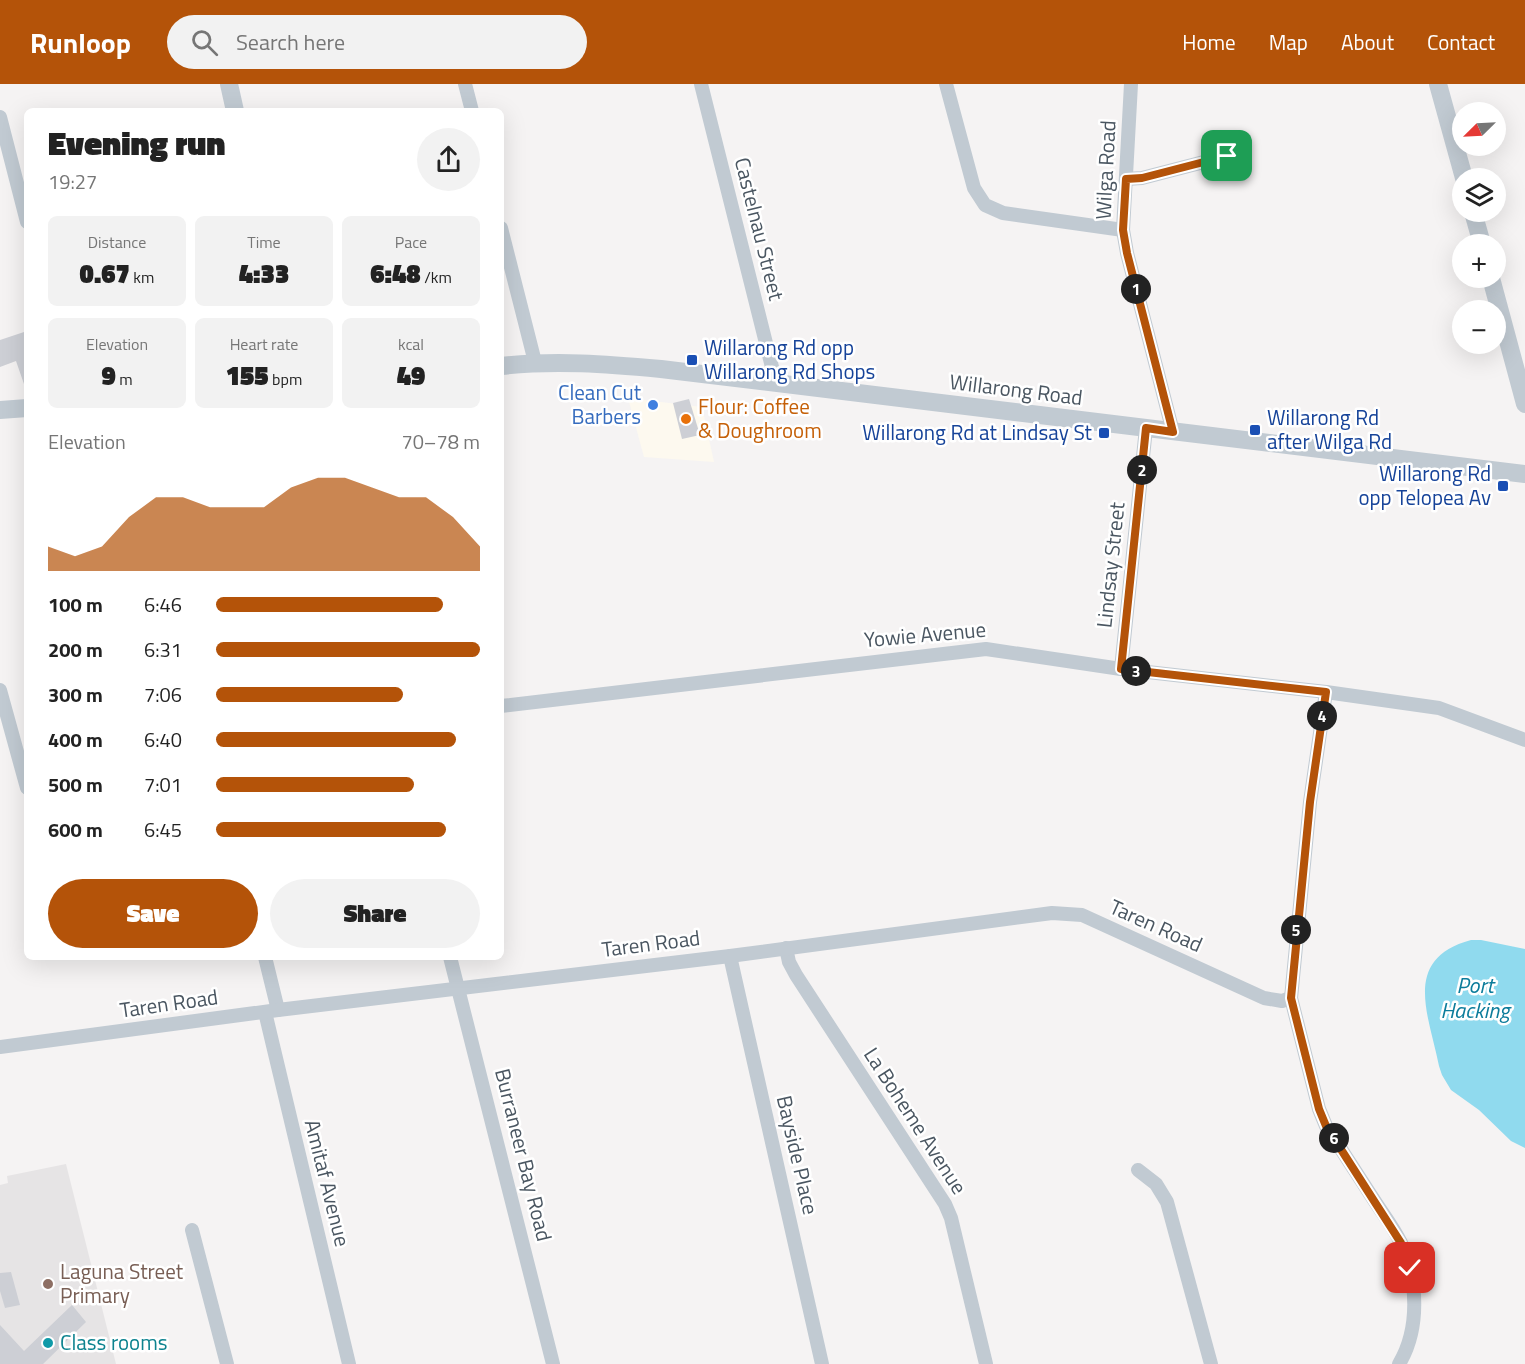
<!DOCTYPE html>
<meta charset="utf-8">
<style>
:root{--surface:#fff;--page:#f2f2f2;--text:#222;--muted:#767676;--accent:#b45309}
body{margin:0;font-family:"Titillium Web",sans-serif;background:var(--page);color:var(--text);height:100vh;display:flex;flex-direction:column;font-size:22px;white-space:nowrap}
*{box-sizing:border-box;margin:0}
p{font-size:20px;color:var(--muted)}
.icon{flex:none;width:33px;height:33px;fill:none;stroke:currentColor;stroke-width:2;stroke-linecap:round;stroke-linejoin:round}
.map{position:relative;flex:1;overflow:hidden}
.side{position:absolute;left:24px;top:24px;width:480px;height:852px;display:flex;flex-direction:column;background:var(--surface);border-radius:9px;box-shadow:0 6px 24px #0002}
.side>*{flex:none}
.needle{width:39px;rotate:246deg}
.controls{position:absolute;left:1452px;top:18px;display:grid;gap:12px}
.controls a{display:grid;place-items:center;width:54px;height:54px;border-radius:50%;background:var(--surface);box-shadow:0 6px 24px #0002;font-size:30px}
.pin{position:absolute;display:grid;place-items:center;width:51px;height:51px;color:#fff;margin:-26px;border-radius:12px;box-shadow:0 3px 9px #0006}
.km{position:absolute;width:30px;height:30px;margin:-15px;border-radius:50%;background:#222;color:#fff;font-size:16px;line-height:30px;text-align:center}
.round{display:grid;place-items:center;flex:none;width:63px;height:63px;border-radius:32px;background:var(--page)}
.summary{display:flex;align-items:center;justify-content:space-between;height:102px;padding:0 24px}
h1{font-size:33px;font-weight:800;line-height:45px}
.metrics{display:grid;grid-template-columns:repeat(3,1fr);gap:9px;height:102px;padding:6px 24px}
.metrics div{display:grid;align-content:center;border-radius:9px;background:var(--page);text-align:center}
.metrics b{font-size:26px;font-weight:800}
.metrics small{font-size:16px;font-weight:400}
.metrics p{font-size:16px}
.chart{height:168px;padding:12px 24px}
.chart p{display:flex;justify-content:space-between}
.chart svg{width:100%;height:108px;margin-top:6px;fill:var(--accent);opacity:.7}
.action{display:flex;gap:12px;margin-top:auto;padding:12px 24px}
.action a{flex:1;height:69px;border-radius:36px;background:var(--accent);color:#fff;font-size:24px;font-weight:800;line-height:69px;text-align:center}
.action a+a{background:var(--page);color:var(--text)}
ul{padding:0 24px;list-style:none;font-size:20px}
li{display:grid;grid-template-columns:96px 72px 1fr;align-items:center;height:45px}
li i{height:15px;border-radius:8px;background:var(--accent)}
header{display:flex;align-items:center;gap:36px;box-sizing:border-box;height:84px;padding:0 30px;background:var(--accent);color:#fff}
header strong{font-size:28px}
nav{display:flex;gap:33px;margin-inline-start:auto;font-size:21px}
.search{width:420px;height:54px;background:var(--page);display:flex;align-items:center;gap:15px;box-sizing:border-box;padding:0 21px;border-radius:33px;color:var(--muted);font-size:22px}
.map>svg:first-child{display:block}
</style>
<header>
<strong>Runloop</strong>
<div class="search"><svg class="icon" aria-label="search" viewBox="0 0 24 24"><circle cx="10" cy="10" r="6"/><path d="M15 15l6 6"/></svg>Search here</div>
<nav><a>Home</a><a>Map</a><a>About</a><a>Contact</a></nav>
</header>
<div class="map">
<svg width="1525" height="1280" viewBox="0 0 1525 1280">
<rect width="100%" height="100%" fill="#f5f3f3"/>
<polygon fill="#fdf9ef" points="628,314 702,323 714,378 644,373"/>
<polygon fill="#e6e4e5" points="66,1080 116,1280 0,1280 0,1101 8,1099 7,1092"/>
<path fill="#90daee" d="M 1471,856 L 1481,856 L 1525,865 L 1525,1064 L 1511,1057 L 1479,1026 L 1451,1006 L 1442,991 L 1439,982 C 1429,931 1401,875 1471,856 Z"/>
<g fill="#cdcfd5">
<polygon points="27,247 27,303 25,303 16,277 0,283 0,256"/>
<polygon points="689,315 700,351 682,355 673,319"/>
<polygon points="11,1188 20,1221 5,1224 0,1207 0,1189"/>
<polygon points="72,1221 86,1238 43,1280 0,1280 0,1241 24,1267"/>
</g>
<g fill="none" stroke-linecap="round" stroke-linejoin="round">
<g stroke="#c1cad2" stroke-width="14">
<polyline points="465,0 472,27"/>
<polyline points="701,0 776,299"/>
<polyline points="946,0 974,104 985,121 1003,129 1123,146"/>
<polyline points="1131,0 1123,146 1127,169 1173,348"/>
<polyline points="0,33 27,138"/>
<polyline points="1126,95 1142,94 1227,72"/>
<polyline points="501,144 535,278"/>
<polyline points="1121,585 1146,344"/>
<polyline points="0,606 27,704"/>
<path d="M 1326,608 L 1310,718 L 1291,914 L 1319,1025 L 1326,1042 C 1342,1067 1358,1091 1374,1116 C 1383,1130 1394,1144 1401,1159 C 1418,1196 1420,1245 1399,1280"/>
<polyline points="501,622 986,565 1121,585 1326,608 1439,624 1525,656"/>
<polyline points="786,864 789,878 796,891 945,1120 951,1134 986,1280"/>
<polyline points="730,872 822,1280"/>
<polyline points="265,873 278,926"/>
<polyline points="450,873 553,1280"/>
<polyline points="265,928 349,1280"/>
<polyline points="0,963 278,926 730,872 1052,829 1082,831 1264,914 1282,917 1291,914"/>
<polyline points="1138,1086 1156,1100 1167,1118 1211,1280"/>
<polyline points="192,1146 227,1280"/>
</g>
<g stroke="#c1cad2" stroke-width="18">
<polyline points="229,0 235,27"/>
<polyline points="1438,0 1464,94"/>
<polyline points="1473,128 1482,160"/>
<polyline points="1491,194 1525,320"/>
<path d="M 501,282 C 555,276 607,280 661,285 L 1525,390"/>
<polyline points="0,326 27,324"/>
</g>
</g>
<g fill="none" stroke-linecap="round" stroke-linejoin="round">
<defs>
<polyline id="route" points="1227,72 1142,94 1126,95 1123,146 1127,169 1173,348 1146,344 1121,585 1326,608 1310,718 1291,914 1319,1025 1326,1042 1401,1159 1410,1184"/>
</defs>
<use href="#route" stroke="#fff" stroke-width="12"/>
<use href="#route" stroke="#b45309" stroke-width="8"/>
</g>
<g fill="#1a4fb4" stroke="#fff" stroke-width="2">
<rect x="686" y="270" width="12" height="12" rx="3"/>
<rect x="1249" y="340" width="12" height="12" rx="3"/>
<rect x="1098" y="343" width="12" height="12" rx="3"/>
<rect x="1497" y="396" width="12" height="12" rx="3"/>
</g>
<circle fill="#3f7fe0" stroke="#fff" stroke-width="2" cx="653" cy="321" r="6"/>
<circle fill="#e8710a" stroke="#fff" stroke-width="2" cx="686" cy="335" r="6"/>
<circle fill="#8d6e63" stroke="#fff" stroke-width="2" cx="48" cy="1200" r="6"/>
<circle fill="#0f9aa8" stroke="#fff" stroke-width="2" cx="48" cy="1259" r="6"/>
<g text-anchor="middle" stroke-width="5" stroke-linejoin="round" paint-order="stroke">
<g font-size="21" fill="#4a5661" stroke="#fff">
<text transform="translate(1106 86) rotate(-87)" y="7">Wilga Road</text>
<text transform="translate(759 145) rotate(76)" y="7">Castelnau Street</text>
<text transform="translate(1016 306) rotate(7)" y="7">Willarong Road</text>
<text transform="translate(1111 481) rotate(-84)" y="7">Lindsay Street</text>
<text transform="translate(925 551) rotate(-5)" y="7">Yowie Avenue</text>
<text transform="translate(1156 842) rotate(24)" y="7">Taren Road</text>
<text transform="translate(651 860) rotate(-7)" y="7">Taren Road</text>
<text transform="translate(169 920) rotate(-8)" y="7">Taren Road</text>
<text transform="translate(915 1037) rotate(57)" y="7">La Boheme Avenue</text>
<text transform="translate(523 1071) rotate(76)" y="7">Burraneer Bay Road</text>
<text transform="translate(797 1071) rotate(77)" y="7">Bayside Place</text>
<text transform="translate(327 1099) rotate(76)" y="7">Amitaf Avenue</text>
</g>
<g font-size="21" fill="#164399" stroke="#fff" text-anchor="start">
<text x="704" y="271">Willarong Rd opp<tspan x="704" dy="24">Willarong Rd Shops</tspan></text>
<text x="1267" y="341">Willarong Rd<tspan x="1267" dy="24">after Wilga Rd</tspan></text>
<text x="1092" y="356" text-anchor="end">Willarong Rd at Lindsay St</text>
<text x="1491" y="397" text-anchor="end">Willarong Rd<tspan x="1491" dy="24">opp Telopea Av</tspan></text>
</g>
<g font-size="21" fill="#366cbe" stroke="#fff" text-anchor="end">
<text x="641" y="316">Clean Cut<tspan x="641" dy="24">Barbers</tspan></text>
</g>
<g font-size="21" fill="#c56008" stroke="#fff" text-anchor="start">
<text x="698" y="330">Flour: Coffee<tspan x="698" dy="24">&amp; Doughroom</tspan></text>
</g>
<g font-size="21" fill="#785e54" stroke="#fff" text-anchor="start">
<text x="60" y="1195">Laguna Street<tspan x="60" dy="24">Primary</tspan></text>
</g>
<g font-size="21" fill="#0d838f" stroke="#fff" text-anchor="start">
<text x="60" y="1266">Class rooms</text>
</g>
<g font-size="22" font-style="italic" fill="#0c7c9b" stroke="#fff">
<text x="1475" y="909">Port<tspan x="1475" dy="25">Hacking</tspan></text>
</g>
</g>
</svg>
<div class="controls">
<a><svg class="needle" viewBox="-14 -14 28 28"><path d="M0-13l5 13h-10z" fill="#e53935"/><path d="M0 13l5-13h-10z" fill="#767676"/></svg></a>
<a><svg class="icon" aria-label="layers" viewBox="0 0 24 24"><path d="M12 4l9 5-9 5-9-5zM3 14l9 5 9-5"/></svg></a>
<a>+</a>
<a>−</a>
</div>
<div class="pin" style="left:1227px;top:72px;background:#1e9e55"><svg class="icon" aria-label="arrive" viewBox="0 0 24 24"><path d="M6 21V4h12l-3 4 3 4H6"/></svg></div>
<div class="pin" style="left:1410px;top:1184px;background:#d93025"><svg class="icon" aria-label="check" viewBox="0 0 24 24"><path d="M5 12l5 5 9-10"/></svg></div>
<b class="km" style="left:1136px;top:205px">1</b>
<b class="km" style="left:1142px;top:386px">2</b>
<b class="km" style="left:1136px;top:587px">3</b>
<b class="km" style="left:1322px;top:632px">4</b>
<b class="km" style="left:1296px;top:846px">5</b>
<b class="km" style="left:1334px;top:1054px">6</b>
<section class="side">
<div class="summary"><div><h1>Evening run</h1><p>19:27</p></div><a class="round"><svg class="icon" aria-label="share" viewBox="0 0 24 24"><path d="M12 15V3M7 8l5-5 5 5M5 13v7h14v-7"/></svg></a></div>
<div class="metrics">
<div><p>Distance</p><b>0.67<small> km</small></b></div>
<div><p>Time</p><b>4:33</b></div>
<div><p>Pace</p><b>6:48<small> /km</small></b></div>
</div>
<div class="metrics">
<div><p>Elevation</p><b>9<small> m</small></b></div>
<div><p>Heart rate</p><b>155<small> bpm</small></b></div>
<div><p>kcal</p><b>49</b></div>
</div>
<div class="chart"><p><span>Elevation</span>70–78 m</p>
<svg viewBox="0 0 160 44" preserveAspectRatio="none"><path d="M0 44V34L10 38L20 34L30 22L40 14L50 14L60 18L70 18L80 18L90 10L100 6L110 6L120 10L130 14L140 14L150 22L160 34V44z"/></svg>
</div>
<ul>
<li><b>100 m</b>6:46<i style="width:86%"></i></li>
<li><b>200 m</b>6:31<i style="width:100%"></i></li>
<li><b>300 m</b>7:06<i style="width:71%"></i></li>
<li><b>400 m</b>6:40<i style="width:91%"></i></li>
<li><b>500 m</b>7:01<i style="width:75%"></i></li>
<li><b>600 m</b>6:45<i style="width:87%"></i></li>
</ul>
<div class="action"><a>Save</a><a>Share</a></div>
</section>
</div>
